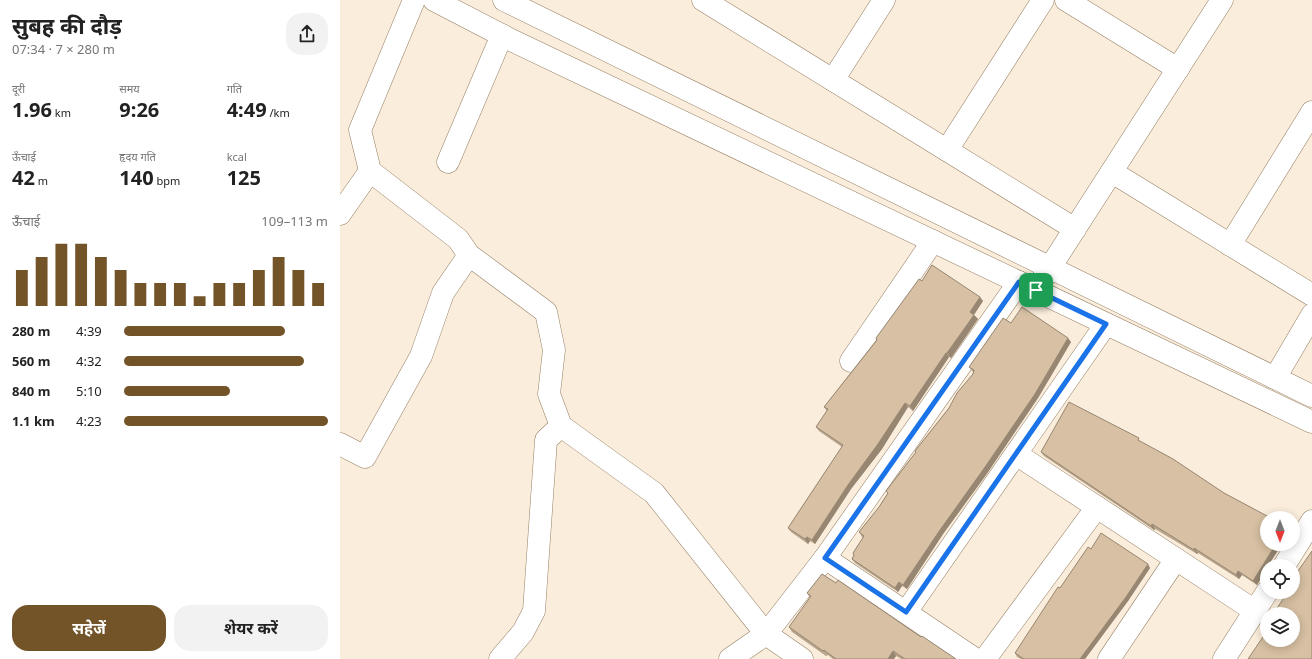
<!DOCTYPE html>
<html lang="hi">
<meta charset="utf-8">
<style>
:root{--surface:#fff;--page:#f2f2f2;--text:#222;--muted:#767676;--accent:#735429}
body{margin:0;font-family:"Noto Sans","Noto Sans Devanagari",sans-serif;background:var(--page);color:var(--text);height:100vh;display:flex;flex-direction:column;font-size:15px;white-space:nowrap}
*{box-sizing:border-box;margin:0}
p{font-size:13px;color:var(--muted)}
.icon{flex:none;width:22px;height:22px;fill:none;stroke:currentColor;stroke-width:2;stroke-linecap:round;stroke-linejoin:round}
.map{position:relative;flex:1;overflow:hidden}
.sheet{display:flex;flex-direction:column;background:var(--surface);width:340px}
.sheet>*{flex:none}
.needle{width:26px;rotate:180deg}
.tools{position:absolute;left:920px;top:511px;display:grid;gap:8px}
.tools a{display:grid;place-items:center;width:40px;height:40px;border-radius:50%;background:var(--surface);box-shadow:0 2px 10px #0003;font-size:20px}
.pin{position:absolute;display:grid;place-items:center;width:34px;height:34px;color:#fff;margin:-17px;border-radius:8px;box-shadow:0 2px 6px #0006}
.round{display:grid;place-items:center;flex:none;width:42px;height:42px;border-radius:16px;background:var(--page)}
.headline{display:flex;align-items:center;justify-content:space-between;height:68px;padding:0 12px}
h1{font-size:22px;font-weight:700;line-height:30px}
.metrics{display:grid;grid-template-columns:repeat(3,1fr);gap:6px;height:68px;padding:4px 12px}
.metrics div{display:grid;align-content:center}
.metrics b{font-size:20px;font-weight:700}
.metrics small{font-size:11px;font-weight:400}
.metrics p{font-size:11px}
.chart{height:112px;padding:8px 12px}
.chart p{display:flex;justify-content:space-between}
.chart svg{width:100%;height:72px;margin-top:4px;stroke:var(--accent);stroke-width:6}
.button{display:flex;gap:8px;margin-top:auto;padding:8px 12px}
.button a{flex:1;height:46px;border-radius:16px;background:var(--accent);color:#fff;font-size:16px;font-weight:700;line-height:46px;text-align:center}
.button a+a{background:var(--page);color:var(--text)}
ul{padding:0 12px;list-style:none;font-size:13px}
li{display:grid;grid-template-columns:64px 48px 1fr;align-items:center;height:30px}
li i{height:10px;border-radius:5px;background:var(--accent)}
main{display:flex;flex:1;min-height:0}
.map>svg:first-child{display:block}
</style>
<main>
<section class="sheet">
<div class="headline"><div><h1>सुबह की दौड़</h1><p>07:34 · 7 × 280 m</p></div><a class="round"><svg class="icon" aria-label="share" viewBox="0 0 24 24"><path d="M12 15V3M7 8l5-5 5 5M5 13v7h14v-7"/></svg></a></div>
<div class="metrics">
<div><p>दूरी</p><b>1.96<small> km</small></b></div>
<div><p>समय</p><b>9:26</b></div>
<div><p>गति</p><b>4:49<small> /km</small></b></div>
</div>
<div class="metrics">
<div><p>ऊँचाई</p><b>42<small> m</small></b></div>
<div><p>हृदय गति</p><b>140<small> bpm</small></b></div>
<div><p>kcal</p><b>125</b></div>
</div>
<div class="chart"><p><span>ऊँचाई</span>109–113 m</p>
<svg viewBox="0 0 160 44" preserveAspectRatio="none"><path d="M5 44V22M15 44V14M25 44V6M35 44V6M45 44V14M55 44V22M65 44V30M75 44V30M85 44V30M95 44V38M105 44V30M115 44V30M125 44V22M135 44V14M145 44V22M155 44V30"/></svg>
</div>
<ul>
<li><b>280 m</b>4:39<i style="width:79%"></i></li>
<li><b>560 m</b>4:32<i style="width:88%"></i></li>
<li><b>840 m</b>5:10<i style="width:52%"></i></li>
<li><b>1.1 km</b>4:23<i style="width:100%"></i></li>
</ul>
<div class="button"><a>सहेजें</a><a>शेयर करें</a></div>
</section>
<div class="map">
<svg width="972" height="659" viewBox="0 0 972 659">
<rect width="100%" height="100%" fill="#fbeddb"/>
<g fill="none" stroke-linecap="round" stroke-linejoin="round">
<defs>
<g id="minor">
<polyline points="74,0 20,130 30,171 118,239 129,255 206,312 214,350 209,394 221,426 314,493 426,634 462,659"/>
<polyline points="94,0 171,40 972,422"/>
<polyline points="164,0 972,396"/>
<polyline points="363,0 735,229"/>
<polyline points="726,0 838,69"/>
<polyline points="493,80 544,0"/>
<polyline points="607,150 703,0"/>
<polyline points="108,162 162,35"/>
<polyline points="772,172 972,295"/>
<polyline points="0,214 30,171"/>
<polyline points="890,245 972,112"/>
<polyline points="702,280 882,0"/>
<polyline points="511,361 593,241"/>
<polyline points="935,378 972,315"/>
<polyline points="0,444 25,457 81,356 103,293 129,255"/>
<polyline points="676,454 915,611"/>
<polyline points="485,558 635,659"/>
<polyline points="944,566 972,521"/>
<polyline points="566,612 766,324"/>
<polyline points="160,659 183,632 194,611 206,440 221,426"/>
<polyline points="390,659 426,634 485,558 679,282"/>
<polyline points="645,659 757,507"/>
<polyline points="769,659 836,559"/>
<polyline points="884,659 927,592"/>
</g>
</defs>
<use href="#minor" stroke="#947f64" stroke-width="23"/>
<use href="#minor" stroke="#fff" stroke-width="22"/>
</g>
<g fill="#b9a58c">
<polygon points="582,281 643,301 634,315 638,319 611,358 609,357 573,411 568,407 542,449 511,489 475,544 470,541 468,544 451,532 448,528 502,447 479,431 476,427 487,411 484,407"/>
<polygon points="671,323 731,342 698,398 646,475 603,534 567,589 562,586 558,592 515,563 512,559 514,555 513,553 523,538 522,537 519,532 539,507 548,493 546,491 576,452 575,451 609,408 633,374 633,372 632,371 629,367"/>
<polygon points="802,443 927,544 942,544 928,566 927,566 927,568 917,585 902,575 899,579 858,553 857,554 815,529 814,530 704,456 701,452"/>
<polygon points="751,549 810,568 788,601 745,659 681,659 677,657 675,653 720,588"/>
<polygon points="467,593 581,637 616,659 561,659 556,656 554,659 493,659 488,655 486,656 452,632 449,627 470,598"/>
</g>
<g fill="#968672">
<polygon points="640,297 643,301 633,316 630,312"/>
<polygon points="634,315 638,319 611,358 607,353"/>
<polygon points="728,338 731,342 698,398 646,475 603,534 567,589 563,585"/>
<polygon points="606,353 609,357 573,411 570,406"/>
<polygon points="565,403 568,407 542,449 511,489 475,544 472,540 508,485"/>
<polygon points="812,524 815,529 814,530 811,526"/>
<polygon points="467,537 470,541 468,544 465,539"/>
<polygon points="936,544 942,544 928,566 927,566 927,568 917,585 913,581"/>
<polygon points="854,548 858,553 857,554 854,550"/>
<polygon points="808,564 810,568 788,601 745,659 740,659"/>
<polygon points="898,571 902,575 899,579 896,575"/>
<polygon points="559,582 562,586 558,592 555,588"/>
<polygon points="553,651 556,656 554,659 548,659"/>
</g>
<g fill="#d7c0a3" stroke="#968672">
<polygon points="592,265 640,297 630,312 634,315 607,353 606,353 570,406 565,403 538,444 508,485 472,540 467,537 465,539 448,528 503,445 476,427 488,409 484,407 537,340 536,338 579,279 582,281"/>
<polygon points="682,307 728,338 695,394 643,470 600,530 563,585 559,582 555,588 512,559 514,555 513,553 524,536 519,532 539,507 548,493 546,491 576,452 575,451 609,408 617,393 633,374 634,370 629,367 656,328 663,318 671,323"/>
<polygon points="729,402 799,438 798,440 833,459 884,493 929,517 927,518 927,521 925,524 927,525 927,544 936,544 913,581 898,571 896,575 854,548 854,550 812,524 811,526 701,452"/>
<polygon points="761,533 808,564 786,597 740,659 684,659 675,653 718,587 720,588 748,547 751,549"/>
<polygon points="972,551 972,659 908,659 927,631 927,640 953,640 953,614 933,614 948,592 953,592 953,585 956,580 953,578"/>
<polygon points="482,574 496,583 498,580 581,637 582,636 616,659 565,659 553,651 548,659 496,659 484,650 483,651 449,627 471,596 467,593"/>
</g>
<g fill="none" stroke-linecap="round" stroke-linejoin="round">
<defs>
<polygon id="route" points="679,282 766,324 566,612 485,558"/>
</defs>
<use href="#route" stroke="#fff" stroke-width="8"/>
<use href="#route" stroke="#1a73e8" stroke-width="5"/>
</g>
</svg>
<div class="tools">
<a><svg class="needle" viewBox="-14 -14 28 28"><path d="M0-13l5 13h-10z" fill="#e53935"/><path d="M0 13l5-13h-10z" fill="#767676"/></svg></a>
<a><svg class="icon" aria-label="locate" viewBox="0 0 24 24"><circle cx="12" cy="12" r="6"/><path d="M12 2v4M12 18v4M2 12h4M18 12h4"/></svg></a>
<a><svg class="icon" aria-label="layers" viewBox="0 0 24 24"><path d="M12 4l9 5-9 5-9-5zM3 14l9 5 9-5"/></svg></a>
</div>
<div class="pin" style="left:696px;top:290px;background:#1e9e55"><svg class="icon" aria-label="arrive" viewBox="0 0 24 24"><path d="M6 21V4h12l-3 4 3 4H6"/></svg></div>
</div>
</main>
